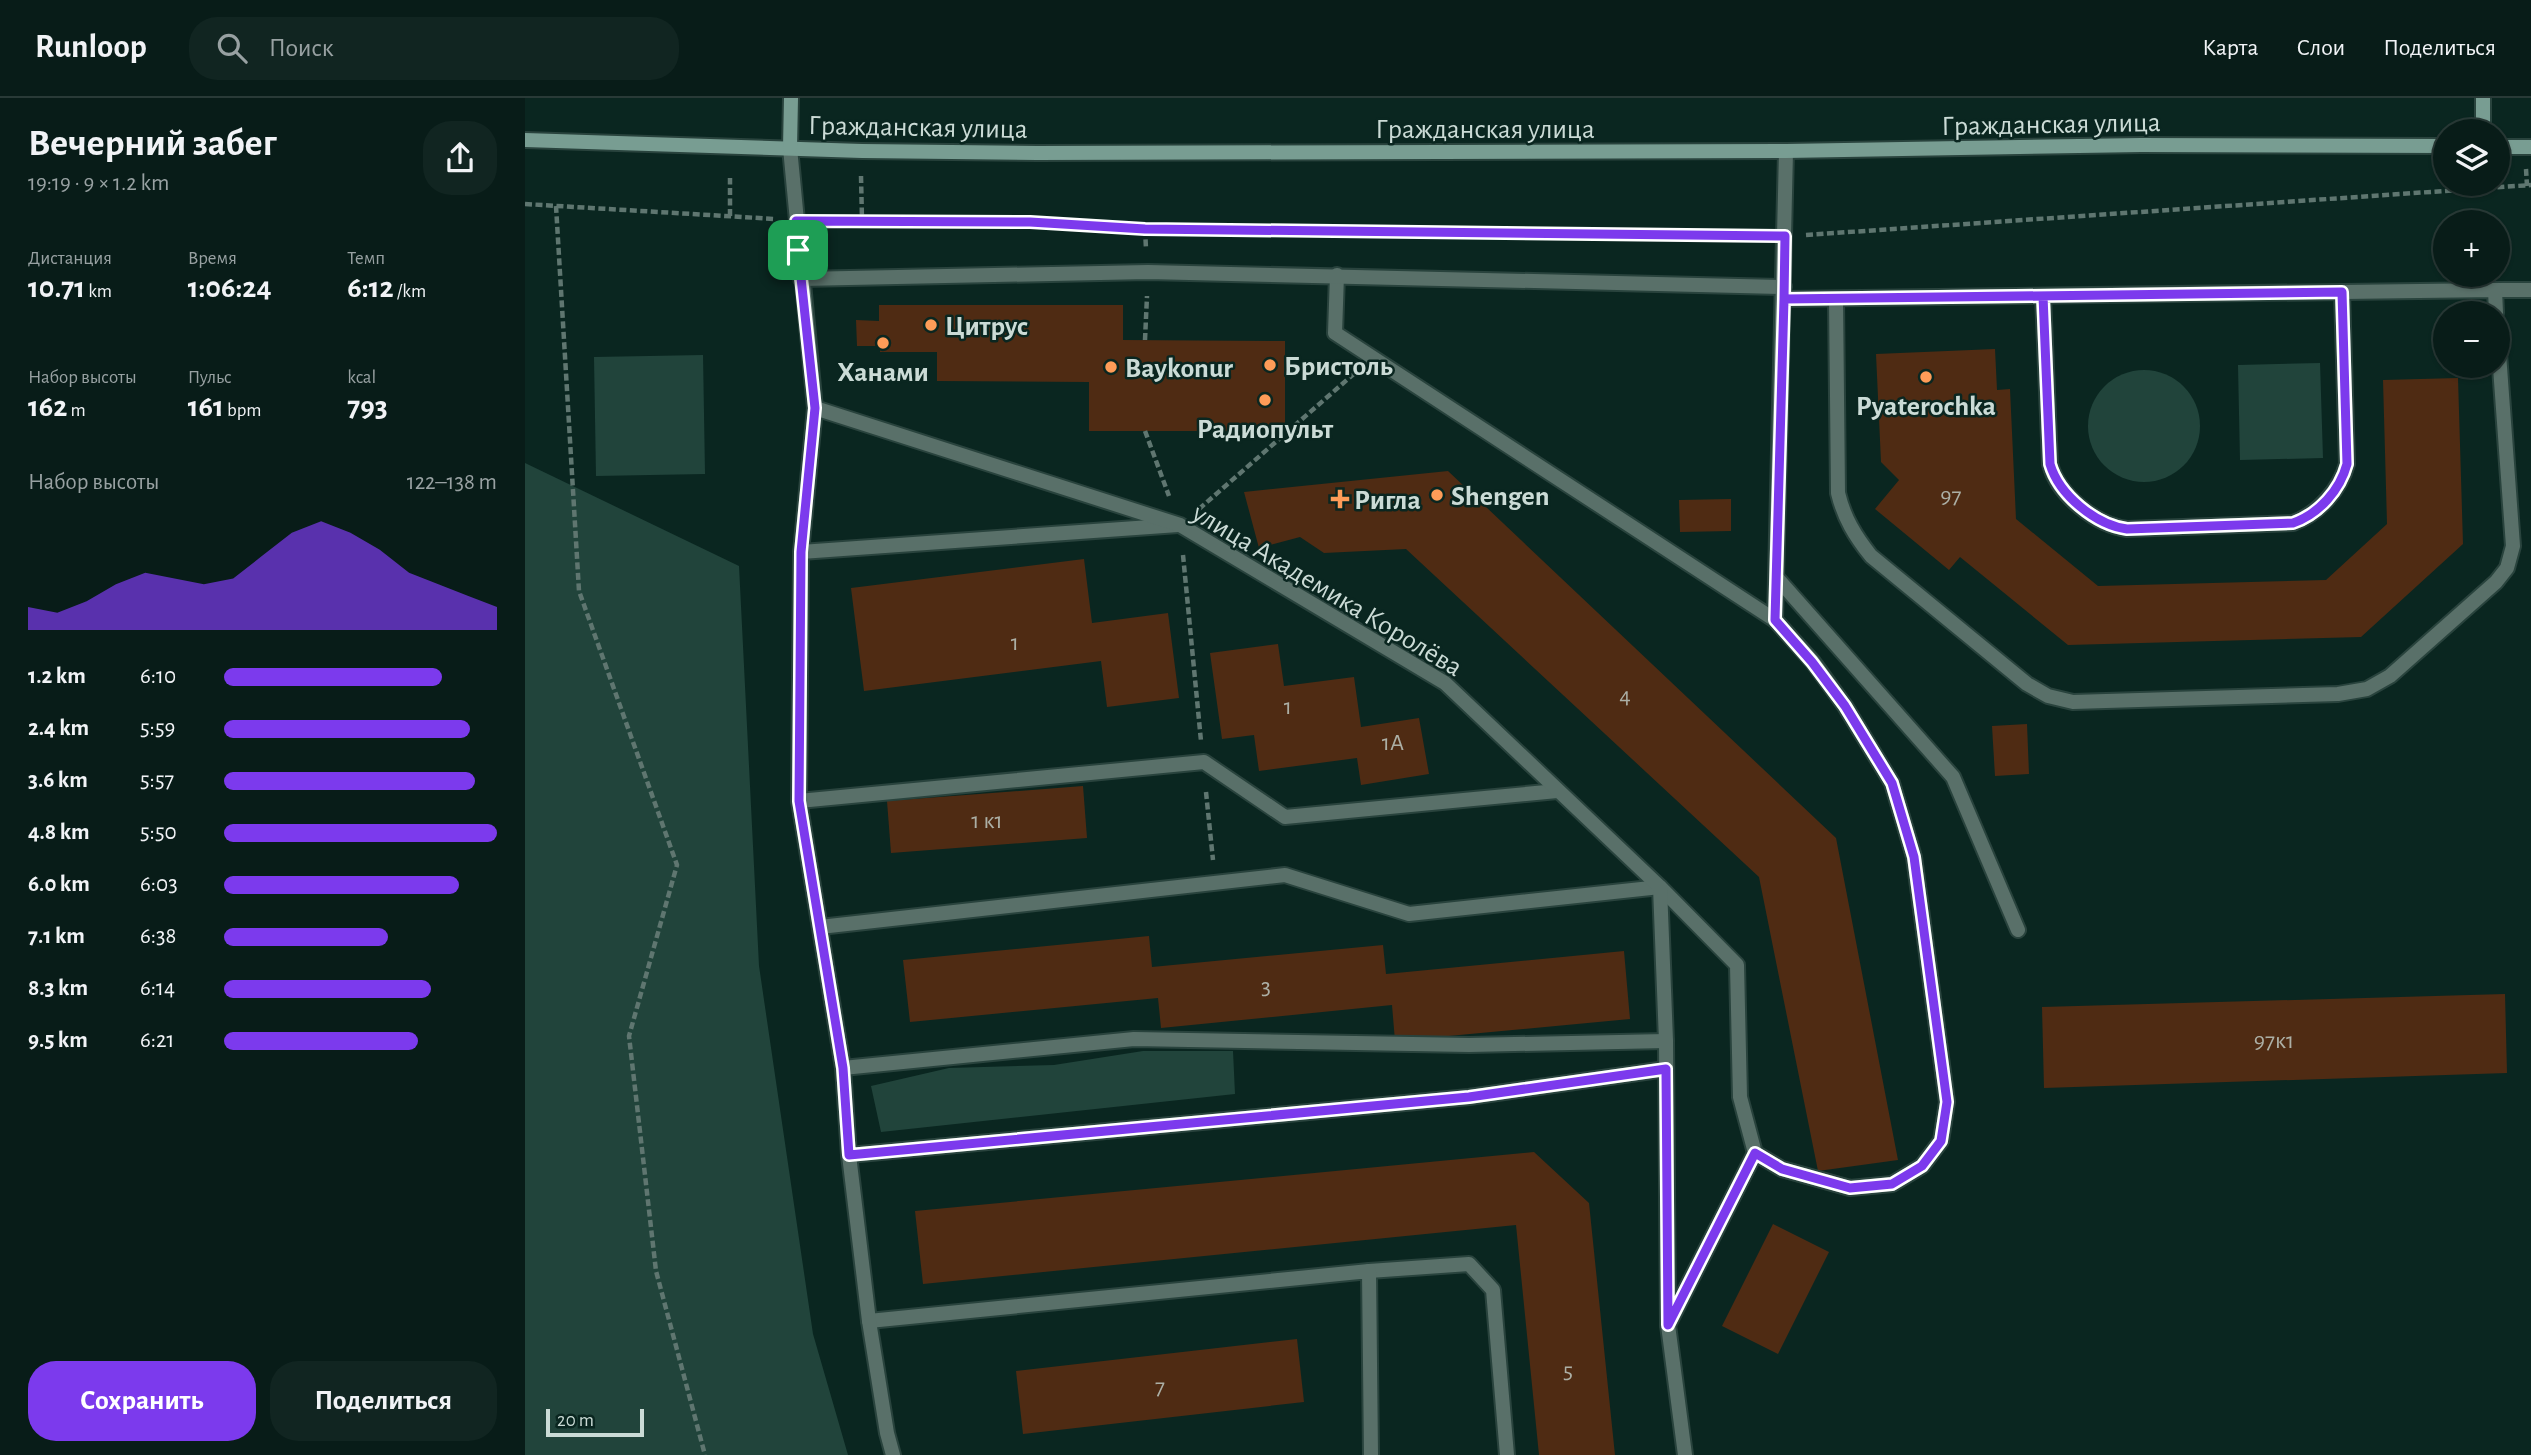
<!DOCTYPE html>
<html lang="ru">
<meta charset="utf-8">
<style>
:root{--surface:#081c18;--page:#112521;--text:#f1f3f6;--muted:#98a1a2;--line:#293a37;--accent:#7c3aed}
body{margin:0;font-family:"Alegreya Sans",sans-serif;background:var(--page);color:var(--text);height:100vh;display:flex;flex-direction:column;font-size:26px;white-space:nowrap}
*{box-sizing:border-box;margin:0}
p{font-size:23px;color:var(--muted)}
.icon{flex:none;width:38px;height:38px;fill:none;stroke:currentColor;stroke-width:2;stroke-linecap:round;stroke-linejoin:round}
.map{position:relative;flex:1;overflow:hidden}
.details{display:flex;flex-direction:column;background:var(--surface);width:525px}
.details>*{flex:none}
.tools{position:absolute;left:1908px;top:21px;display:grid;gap:14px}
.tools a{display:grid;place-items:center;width:77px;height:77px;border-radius:50%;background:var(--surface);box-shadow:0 2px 5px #0004,0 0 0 2px var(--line);font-size:35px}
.scale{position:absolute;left:21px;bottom:18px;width:98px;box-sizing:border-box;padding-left:7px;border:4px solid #cbdbd6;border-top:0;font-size:19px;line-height:24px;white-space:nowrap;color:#cbdbd6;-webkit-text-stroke:5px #0a2620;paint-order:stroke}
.pin{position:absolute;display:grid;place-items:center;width:60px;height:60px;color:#fff;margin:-30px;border-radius:14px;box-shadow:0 4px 10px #0006}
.round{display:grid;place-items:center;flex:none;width:74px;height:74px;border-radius:28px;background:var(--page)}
.head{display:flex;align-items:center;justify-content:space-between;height:119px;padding:0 28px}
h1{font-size:38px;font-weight:600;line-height:52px}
.metrics{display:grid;grid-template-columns:repeat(3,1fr);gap:10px;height:119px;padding:7px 28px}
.metrics div{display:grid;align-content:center}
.metrics b{font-size:30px;font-weight:600}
.metrics small{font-size:19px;font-weight:400}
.metrics p{font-size:19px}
.chart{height:196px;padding:14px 28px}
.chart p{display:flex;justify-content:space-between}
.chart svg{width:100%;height:126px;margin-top:7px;fill:var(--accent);opacity:.7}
.cta{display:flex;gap:14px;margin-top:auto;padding:14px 28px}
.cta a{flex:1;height:80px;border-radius:28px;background:var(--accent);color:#fff;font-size:28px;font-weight:600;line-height:80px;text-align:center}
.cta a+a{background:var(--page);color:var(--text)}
ul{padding:0 28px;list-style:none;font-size:23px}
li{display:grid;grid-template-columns:112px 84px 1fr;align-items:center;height:52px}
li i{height:18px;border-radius:9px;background:var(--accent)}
header{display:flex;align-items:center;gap:42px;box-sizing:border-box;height:98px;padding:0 35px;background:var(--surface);border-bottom:2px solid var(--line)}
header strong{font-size:33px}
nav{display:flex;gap:38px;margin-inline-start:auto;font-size:24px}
.search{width:490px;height:63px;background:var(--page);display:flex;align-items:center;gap:18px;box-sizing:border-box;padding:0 24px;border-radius:28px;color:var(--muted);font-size:26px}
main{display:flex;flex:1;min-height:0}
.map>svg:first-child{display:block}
</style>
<header>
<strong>Runloop</strong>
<div class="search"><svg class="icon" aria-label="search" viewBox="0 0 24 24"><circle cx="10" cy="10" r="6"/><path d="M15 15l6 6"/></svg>Поиск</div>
<nav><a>Карта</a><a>Слои</a><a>Поделиться</a></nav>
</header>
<main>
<section class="details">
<div class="head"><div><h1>Вечерний забег</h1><p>19:19 · 9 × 1.2 km</p></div><a class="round"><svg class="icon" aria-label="share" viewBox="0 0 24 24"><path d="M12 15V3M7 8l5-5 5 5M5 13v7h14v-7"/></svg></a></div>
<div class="metrics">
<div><p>Дистанция</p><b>10.71<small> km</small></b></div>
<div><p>Время</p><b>1:06:24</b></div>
<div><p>Темп</p><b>6:12<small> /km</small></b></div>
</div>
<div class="metrics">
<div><p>Набор высоты</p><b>162<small> m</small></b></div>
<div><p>Пульс</p><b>161<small> bpm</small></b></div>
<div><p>kcal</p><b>793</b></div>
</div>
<div class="chart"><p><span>Набор высоты</span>122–138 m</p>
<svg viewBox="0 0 160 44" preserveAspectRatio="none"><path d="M0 44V36L10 38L20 34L30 28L40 24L50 26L60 28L70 26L80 18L90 10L100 6L110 10L120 16L130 24L140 28L150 32L160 36V44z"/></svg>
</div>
<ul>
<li><b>1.2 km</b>6:10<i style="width:80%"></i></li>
<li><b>2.4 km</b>5:59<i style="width:90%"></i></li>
<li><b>3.6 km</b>5:57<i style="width:92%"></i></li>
<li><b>4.8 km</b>5:50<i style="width:100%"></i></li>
<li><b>6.0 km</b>6:03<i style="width:86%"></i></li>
<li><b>7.1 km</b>6:38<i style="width:60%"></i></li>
<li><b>8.3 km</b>6:14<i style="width:76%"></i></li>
<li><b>9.5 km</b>6:21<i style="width:71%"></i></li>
</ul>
<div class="cta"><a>Сохранить</a><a>Поделиться</a></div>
</section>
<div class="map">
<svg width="2006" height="1357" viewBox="0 0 2006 1357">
<rect width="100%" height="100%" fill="#0a2620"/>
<g fill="#21443b">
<polygon points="178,257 180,376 71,378 69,259"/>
<polygon points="1795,265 1798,360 1715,362 1713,267"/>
<circle cx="1619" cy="328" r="56"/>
<polygon points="0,365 214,468 234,868 288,1236 323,1357 0,1357"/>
<polygon points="618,953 708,953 710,996 356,1034 346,988 424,970 529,967"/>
</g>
<g fill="#4f2b13">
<polygon points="354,207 598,207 598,242 760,243 760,333 564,333 564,284 412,283 412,254 355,254 355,248 332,248 331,222 354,223"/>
<polygon points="1470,251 1472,292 1485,291 1491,421 1573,488 1801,482 1862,426 1858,282 1933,280 1938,446 1836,539 1543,547 1435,459 1424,472 1350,411 1374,382 1356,364 1351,256"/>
<polygon points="923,373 1311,740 1373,1062 1293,1073 1234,779 881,451 799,455 775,439 734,450 719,394"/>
<polygon points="1206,401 1206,433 1155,434 1154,402"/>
<polygon points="559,461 567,525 643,515 654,600 582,609 576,563 339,593 326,490"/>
<polygon points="753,546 759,588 829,579 836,629 894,620 904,676 836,687 832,660 734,673 729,637 697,641 685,555"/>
<polygon points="1502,626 1504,676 1470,678 1467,628"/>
<polygon points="558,688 562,740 366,755 362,703"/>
<polygon points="624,838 627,869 858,847 861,876 1099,853 1105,921 870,943 867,907 636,930 633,900 385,924 378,862"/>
<polygon points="1980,896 1982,975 1519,990 1517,909"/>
<polygon points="1009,1054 1064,1105 1090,1357 1014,1357 991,1127 398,1186 390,1113"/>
<polygon points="1248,1126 1304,1154 1253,1256 1197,1228"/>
<polygon points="772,1241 779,1304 498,1336 491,1273"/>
</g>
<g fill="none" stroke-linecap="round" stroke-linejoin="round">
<defs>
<g id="lane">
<polyline points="812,177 810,235 1250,522"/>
<polyline points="276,181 623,174 1259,189"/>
<polyline points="1970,192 2006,192"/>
<path d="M 1518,198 L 1525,366 C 1533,397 1571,427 1602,431 L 1768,425 C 1793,416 1815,392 1822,366 L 1817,194"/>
<polyline points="1259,201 1970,192 1971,215"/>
<path d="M 1311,201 L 1313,395 C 1319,420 1330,438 1346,458 L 1502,586 L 1523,598 L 1548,604 L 1813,596 L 1842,591 L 1865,578 L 1971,484 L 1982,470 L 1988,448 L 1972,228"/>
<polyline points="276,454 653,427"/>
<polyline points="1251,479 1428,679 1493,832"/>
<polyline points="274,703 679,664 760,719 1032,693"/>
<polyline points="295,829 760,777 884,816 1135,789 1212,867 1215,999 1230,1055 1257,1071 1325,1090 1367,1086 1397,1068 1416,1043 1422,1004 1389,759 1367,685 1320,608 1288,564 1250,522 1261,53"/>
<polyline points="318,970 609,941 944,947 1141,943"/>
<polyline points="324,1057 944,999 1141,971"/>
<polyline points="844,1173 944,1166 968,1192 982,1357"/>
<polyline points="344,1223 844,1173 846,1357"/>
<polyline points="1143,1227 1230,1055"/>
</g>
<g id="street">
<polyline points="265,50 290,310 276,454 274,703 318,970 324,1057 344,1223 362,1335 368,1357"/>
<polyline points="290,310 655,427 920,585 1135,789 1141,943 1143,1227 1160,1357"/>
</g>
<g id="secondary">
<polyline points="1958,0 1958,33"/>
<polyline points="0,42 337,53 512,55 1261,53 1616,47 1920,48"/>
<polyline points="1972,49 2006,49"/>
<polyline points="265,50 266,0"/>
</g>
</defs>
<use href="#lane" stroke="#29433d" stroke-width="18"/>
<use href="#street" stroke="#29433d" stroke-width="18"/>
<use href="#secondary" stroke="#29433d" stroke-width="18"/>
<g stroke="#5f7670" stroke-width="4.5" stroke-dasharray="7 3.5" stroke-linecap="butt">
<polyline points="2001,71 2002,88"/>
<polyline points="336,78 337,122"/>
<polyline points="0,106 250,121"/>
<polyline points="31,108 54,493 152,767 104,938 131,1173 180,1357"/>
<polyline points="205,118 205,80"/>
<polyline points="294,123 505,123 620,131 1237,138"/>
<polyline points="620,131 621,151"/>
<polyline points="1281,137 2006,87"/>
<polyline points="620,242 622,198"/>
<polyline points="620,333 644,398"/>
<polyline points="674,411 831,274"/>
<polyline points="658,457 676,643"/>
<polyline points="681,694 688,762"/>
</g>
<use href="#lane" stroke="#597069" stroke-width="14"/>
<use href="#street" stroke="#597069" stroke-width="14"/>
<use href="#secondary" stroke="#789d92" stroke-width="14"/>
</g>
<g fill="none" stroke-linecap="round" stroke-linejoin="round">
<defs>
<path id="route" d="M 273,152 L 290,310 L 276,454 L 274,703 L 318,970 L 324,1057 L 944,999 L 1141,971 L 1143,1227 L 1230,1055 L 1257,1071 L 1325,1090 L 1367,1086 L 1397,1068 L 1416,1043 L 1422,1004 L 1389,759 L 1367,685 L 1320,608 L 1287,564 L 1250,522 L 1259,201 L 1518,198 L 1525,366 C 1534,397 1571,427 1602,431 L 1768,425 C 1794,416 1815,392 1822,366 L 1817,194 L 1259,201 L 1260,138 L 620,131 L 505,124 L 271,123 L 273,152"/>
</defs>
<use href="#route" stroke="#fff" stroke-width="14"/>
<use href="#route" stroke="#7c3aed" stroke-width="9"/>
</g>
<g fill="#fe9c58" stroke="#0a2620" stroke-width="2.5">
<circle cx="406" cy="227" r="7"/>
<circle cx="358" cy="245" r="7"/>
<circle cx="745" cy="267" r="7"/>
<circle cx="586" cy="269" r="7"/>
<circle cx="1401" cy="279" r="7"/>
<circle cx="740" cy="302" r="7"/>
<circle cx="912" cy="397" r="7"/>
<path d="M811.5 390.5h7v7h7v7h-7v7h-7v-7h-7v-7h7z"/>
</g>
<g text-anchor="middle" stroke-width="5" stroke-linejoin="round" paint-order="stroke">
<g font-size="24" fill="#acafa5">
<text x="1426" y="405">97</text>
<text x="490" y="552">1</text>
<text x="1100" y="605">4</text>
<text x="763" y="616">1</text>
<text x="868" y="652">1А</text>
<text x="462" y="730">1 к1</text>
<text x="741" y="896">3</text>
<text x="1749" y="950">97к1</text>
<text x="1043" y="1280">5</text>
<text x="635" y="1296">7</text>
</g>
<g font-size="28" fill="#cbdbd6" stroke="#0a2620">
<text transform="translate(1526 25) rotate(-1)" y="10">Гражданская улица</text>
<text transform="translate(393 28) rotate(1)" y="10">Гражданская улица</text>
<text x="960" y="40">Гражданская улица</text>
<text transform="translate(803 491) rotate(31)" y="10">улица Академика Королёва</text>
</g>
<g font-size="28" font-weight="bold" fill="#cbdbd6" stroke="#0a2620" text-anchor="start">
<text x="420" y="237">Цитрус</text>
<text x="759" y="277">Бристоль</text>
<text x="600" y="279">Baykonur</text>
<text x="358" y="283" text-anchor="middle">Ханами</text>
<text x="1401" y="317" text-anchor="middle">Pyaterochka</text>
<text x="740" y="340" text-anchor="middle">Радиопульт</text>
<text x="926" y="407">Shengen</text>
<text x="829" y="411">Ригла</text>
</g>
</g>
</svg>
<div class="tools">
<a><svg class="icon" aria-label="layers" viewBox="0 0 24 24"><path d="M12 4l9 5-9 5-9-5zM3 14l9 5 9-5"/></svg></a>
<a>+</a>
<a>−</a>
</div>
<div class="scale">20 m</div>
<div class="pin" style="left:273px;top:152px;background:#1e9e55"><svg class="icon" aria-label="arrive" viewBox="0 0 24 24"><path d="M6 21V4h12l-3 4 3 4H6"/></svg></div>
</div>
</main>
